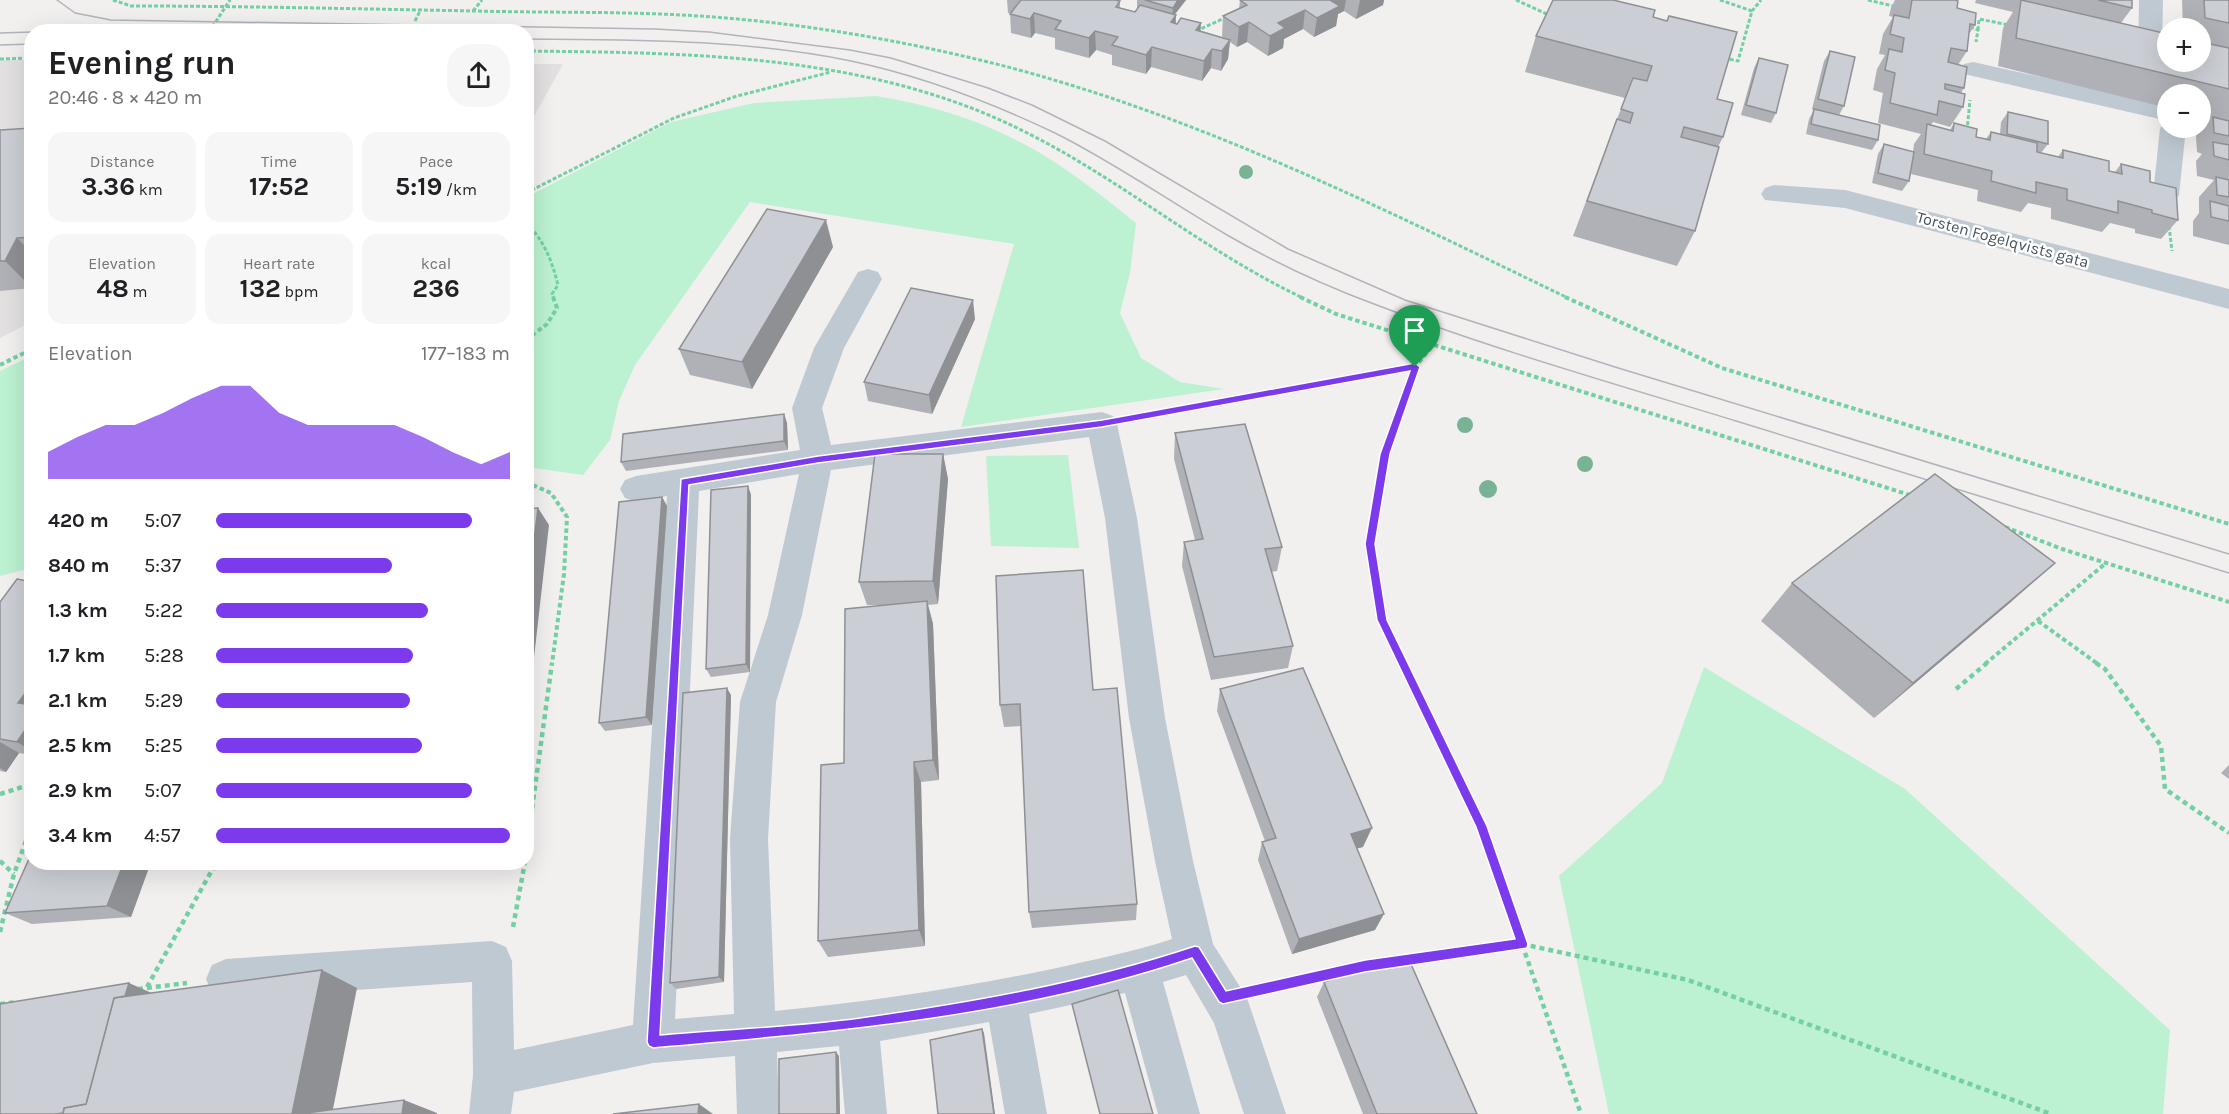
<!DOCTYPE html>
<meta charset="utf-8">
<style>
:root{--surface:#fff;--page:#f6f6f6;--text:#202124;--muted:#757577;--accent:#7c3aed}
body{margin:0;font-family:Karla,sans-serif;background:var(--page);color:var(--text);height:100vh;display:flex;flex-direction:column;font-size:22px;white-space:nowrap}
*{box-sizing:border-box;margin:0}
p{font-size:20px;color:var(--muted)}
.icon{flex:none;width:33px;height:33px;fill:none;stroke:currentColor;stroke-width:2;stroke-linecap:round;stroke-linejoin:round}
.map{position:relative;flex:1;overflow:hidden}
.side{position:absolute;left:24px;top:24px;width:510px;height:846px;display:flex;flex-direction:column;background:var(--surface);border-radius:24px;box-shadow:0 6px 24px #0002}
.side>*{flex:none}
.fabs{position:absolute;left:2157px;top:18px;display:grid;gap:12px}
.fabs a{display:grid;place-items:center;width:54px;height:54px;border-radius:50%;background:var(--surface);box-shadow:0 6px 24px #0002;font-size:30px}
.pin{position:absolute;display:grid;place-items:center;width:51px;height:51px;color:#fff;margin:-62px -26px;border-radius:50% 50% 50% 0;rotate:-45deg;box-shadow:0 0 6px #0007}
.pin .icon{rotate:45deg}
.round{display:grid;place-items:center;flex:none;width:63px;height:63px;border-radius:24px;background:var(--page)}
.summary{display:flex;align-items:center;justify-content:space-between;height:102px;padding:0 24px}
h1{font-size:33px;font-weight:700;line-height:45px}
.metrics{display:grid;grid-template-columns:repeat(3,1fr);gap:9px;height:102px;padding:6px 24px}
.metrics div{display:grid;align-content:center;border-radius:15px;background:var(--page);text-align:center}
.metrics b{font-size:26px;font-weight:700}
.metrics small{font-size:16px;font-weight:400}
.metrics p{font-size:16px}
.chart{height:168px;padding:12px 24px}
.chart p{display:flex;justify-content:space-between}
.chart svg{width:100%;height:108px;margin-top:6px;fill:var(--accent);opacity:.7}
ul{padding:0 24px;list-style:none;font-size:20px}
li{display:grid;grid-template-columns:96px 72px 1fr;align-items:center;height:45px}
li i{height:15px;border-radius:8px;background:var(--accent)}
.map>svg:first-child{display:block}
</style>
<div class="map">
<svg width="2229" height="1114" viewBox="0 0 2229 1114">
<rect width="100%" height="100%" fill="#f2efef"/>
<g fill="#e3e0e1">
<polygon points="0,60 31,60 31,322 0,338"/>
<polygon points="527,64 563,64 527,129"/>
</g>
<g fill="#bcf1d1">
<path d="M 876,96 C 926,104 975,118 1020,142 C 1060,162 1101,195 1136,223 L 1130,273 L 1120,313 L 1141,358 L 1180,382 L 1224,389 L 961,427 L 1014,244 L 750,202 L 635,365 L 619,401 L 610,440 L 583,475 L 527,467 L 527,197 L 671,122 L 754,103 Z"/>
<polygon points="31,356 31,568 0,576 0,371"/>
<polygon points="1068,455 1079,548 991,546 986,456"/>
<polygon points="1704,667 1905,789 2170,1030 2163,1114 1609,1114 1559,876 1662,783"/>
</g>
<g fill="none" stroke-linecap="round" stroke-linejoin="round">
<g stroke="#73d0a3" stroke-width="3" stroke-dasharray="4 2" stroke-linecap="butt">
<path d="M 113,0 L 131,6 C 246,6 360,9 475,11 C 555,13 635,11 714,17 C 804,24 893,39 980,60 C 1187,110 1377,206 1568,298"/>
<polyline points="1516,0 1551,16"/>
<polyline points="1720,0 1752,11"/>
<polyline points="1868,0 1897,7"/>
<polyline points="473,11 482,0"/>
<polyline points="415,21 421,9"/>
<polyline points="1970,27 1978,30 1976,42"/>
<polyline points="1978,30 1979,19 2009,25"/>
<polyline points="1196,31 1227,17"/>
<polyline points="209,32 230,0"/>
<path d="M 526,51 C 699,53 878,54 1035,137 C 1128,185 1208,253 1303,298"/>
<polyline points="1724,58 1738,61 1752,11 1761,0"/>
<polyline points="0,59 32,58"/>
<polyline points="1967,131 1970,100"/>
<polyline points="526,193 674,118 737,96 831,72"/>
<path d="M 526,223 C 544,240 552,261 558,285 L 552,294 L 554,298"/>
<polyline points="2169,226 2172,251"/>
</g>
<g stroke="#73d0a3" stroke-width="4" stroke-dasharray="4.5 3" stroke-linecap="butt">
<polyline points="1300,297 1336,314 1913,496"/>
<polyline points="1565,297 1722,368 2229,524"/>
<polyline points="526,340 547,324 557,308 553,297"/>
<polyline points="0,365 32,349"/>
<polyline points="1138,417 1415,367"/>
<polyline points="526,482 551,493 567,517 564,574 552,664"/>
<polyline points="2005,527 2062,549 2229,602"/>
<polyline points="2038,621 2098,664"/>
<polyline points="1403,664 1382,620 1370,544 1385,454 1415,367 1433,345"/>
<polyline points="1985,664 2106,563"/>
</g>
<g stroke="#73d0a3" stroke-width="4.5" stroke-dasharray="5 4" stroke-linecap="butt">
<polyline points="1403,663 1481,826 1581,1114"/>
<polyline points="2096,663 2105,669 2161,746 2165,789 2229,833"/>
<polyline points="1956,689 1987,663"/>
<polyline points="0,794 32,784"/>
<polyline points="526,853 552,663"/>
<polyline points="0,861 14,874"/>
<polyline points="513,927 525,862"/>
<polyline points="0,932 14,874 32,824"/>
<polyline points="1406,960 1522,944 1688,980 2051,1114"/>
<polyline points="147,987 212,870 221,862"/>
<polyline points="1268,988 1383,963"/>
<polyline points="138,989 187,983"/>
<polyline points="0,1004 17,1002"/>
</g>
<g fill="#bfc9d1" fill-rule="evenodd">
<polygon points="2139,0 2163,0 2162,46 2168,48 2168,62 2171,62 2168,62 2142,56 2138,51"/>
<polygon points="1973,62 2168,105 2168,121 1964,74 1961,69 1964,64"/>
<polygon points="2200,113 2229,120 2229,136 2194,128 2200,128"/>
<polygon points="2168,121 2168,128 2186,128 2179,195 2175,201 2166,204 2157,201 2153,195 2160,128"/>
<polygon points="1774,185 1845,190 2229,289 2229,309 1845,208 1765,200 1761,194 1765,188"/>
<path d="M 868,269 L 878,272 L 882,279 L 844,348 L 822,408 L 831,445 L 1102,412 L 1113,416 L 1117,424 L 1137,518 L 1165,718 L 1193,861 L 1213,944 L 1247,998 L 1286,1114 L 1244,1114 L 1214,1023 L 1186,975 L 1163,982 L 1200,1114 L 1158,1114 L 1125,993 L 1029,1014 L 1047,1114 L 1005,1114 L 989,1022 L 880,1041 L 887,1114 L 845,1114 L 839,1046 L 777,1052 L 779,1114 L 737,1114 L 735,1056 L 653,1063 L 514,1092 L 511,1114 L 469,1114 L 473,1075 L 472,982 L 226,999 L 212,993 L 206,979 L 212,965 L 226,959 L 492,941 L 506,947 L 512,961 L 514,1050 L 633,1025 L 667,496 L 636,502 L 625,498 L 620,489 L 625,480 L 636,476 L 800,450 L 792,408 L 814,348 L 858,272 ZM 1089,437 L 1105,518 L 1129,718 L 1155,861 L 1172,939 C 1133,952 1092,960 1052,969 C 960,988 868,1002 775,1011 L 768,839 L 776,702 L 802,615 L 831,470 ZM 799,474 L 768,615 L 740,702 L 730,839 L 734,1014 L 675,1019 L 699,491 Z"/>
</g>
<g stroke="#b1b4ba" stroke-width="1.5">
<polyline points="57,0 75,13 111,20 655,29 709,32 850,50 891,58 988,88 1032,105 1105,141 1288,249 1405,300 1615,367 2229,554"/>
<polyline points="39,32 123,28"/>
<polyline points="0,33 32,32"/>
<path d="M 526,39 C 634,40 744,39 851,61 C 922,76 990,102 1055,133 C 1115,163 1169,201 1227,235 C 1274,262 1323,285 1374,304 C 1492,349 1615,384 1736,421 C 1900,471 2065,523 2229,573"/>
<polyline points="0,45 32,44"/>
</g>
</g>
<g fill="#78b395">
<circle cx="1246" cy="172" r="7"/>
<circle cx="1465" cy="425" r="8"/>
<circle cx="1585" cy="464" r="8"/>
<circle cx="1488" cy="489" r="9"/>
</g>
<g fill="#afb1b6">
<polygon points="1007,0 1115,0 1120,1 1120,8 1135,12 1138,8 1137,8 1137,0 1186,0 1175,14 1176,23 1224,38 1222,36 1223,16 1239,9 1240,0 1384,0 1383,5 1356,19 1344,11 1338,14 1336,26 1314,37 1303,29 1284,39 1283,48 1268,56 1247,42 1237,47 1230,42 1228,59 1221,71 1211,68 1202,81 1151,67 1146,74 1112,65 1112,55 1096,50 1089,58 1055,49 1055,38 1035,33 1031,38 1011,33 1010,13 1008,13"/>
<polygon points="1895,0 1955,0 1957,8 1975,25 1969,34 1967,51 1958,65 1964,88 1961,93 1963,107 1950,127 1933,122 1931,125 1950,130 1954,123 1976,137 1986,139 1991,132 2000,134 2001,122 2008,112 2048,144 2041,153 2058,157 2063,150 2109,171 2115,172 2121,164 2150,182 2178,220 2161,239 2135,233 2135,229 2110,223 2102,232 2051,219 2051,208 2028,203 2021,212 1977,201 1978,190 1911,174 1912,167 1909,181 1902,191 1872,183 1878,154 1884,144 1913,152 1914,144 1921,134 1878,123 1883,93 1873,90 1877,69 1885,55 1879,54 1883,34 1893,17 1889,16 1891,8"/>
<polygon points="1976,0 2132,0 2132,8 2121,23 2200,62 2200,28 2183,28 2182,0 2229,0 2229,245 2193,236 2193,221 2199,213 2199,197 2214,180 2197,176 2196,161 2202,154 2197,152 2196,136 2211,119 2200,116 2200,94 2168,94 2168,108 1998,66 2003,28 2013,12 1975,3"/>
<polygon points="1653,17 1717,99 1723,137 1718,147 1695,231 1677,266 1573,236 1625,98 1525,72 1536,36"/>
<polygon points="1830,51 1844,106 1839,115 1878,140 1872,150 1806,134 1809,119 1814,110 1812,109 1824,61"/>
<polygon points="1759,58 1776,113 1771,123 1741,115 1754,68"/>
<polygon points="32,128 32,288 0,291 0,130"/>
<polygon points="833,247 752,389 690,375 679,349"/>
<polygon points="975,319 932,414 868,401 864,382"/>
<polygon points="784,414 787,423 788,450 626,471 621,462"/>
<polygon points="1175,433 1282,547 1277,571 1271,572 1293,646 1288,668 1211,680 1182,566 1184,542 1195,540 1174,459"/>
<polygon points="943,454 948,479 938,604 928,605 933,624 939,780 921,782 925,946 828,957 818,941 844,763 886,605 867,605 859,582"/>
<polygon points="748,486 751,495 750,672 711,677 706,669"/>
<polygon points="662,497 667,506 652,725 605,731 599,723"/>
<polygon points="32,582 32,755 19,753 6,772 0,771 0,602"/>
<polygon points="1792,583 2012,601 1874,718 1761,621"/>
<polygon points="1220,689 1363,847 1357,848 1375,930 1292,954 1258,860 1262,842 1265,841 1217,711"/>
<polygon points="1093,690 1137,904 1136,920 1032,928 1029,912 1021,726 1004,727 1000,705"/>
<polygon points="731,695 724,982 676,989 670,983"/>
<polygon points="2229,765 2229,779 2221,773"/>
<polygon points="32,862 151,862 131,917 32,924 5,913"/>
<polygon points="1324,982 1477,1114 1363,1114 1317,997"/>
<polygon points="1072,1004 1153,1114 1100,1114"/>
</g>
<g fill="#8e9094">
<polygon points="1178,0 1186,0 1172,18 1173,8"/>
<polygon points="1330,0 1346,0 1344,11 1338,14 1336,26 1314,37 1317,18"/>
<polygon points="1360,0 1384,0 1383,5 1356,19"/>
<polygon points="1305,10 1303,29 1284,39 1283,48 1268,56 1270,36 1278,23"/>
<polygon points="1034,13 1035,33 1031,38 1030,19"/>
<polygon points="1176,15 1175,34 1171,22"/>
<polygon points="1249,22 1247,42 1237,47 1239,27"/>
<polygon points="1201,23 1200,43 1196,30"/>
<polygon points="1095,31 1096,50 1089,58 1089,38"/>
<polygon points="1230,40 1228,59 1221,71 1222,51"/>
<polygon points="1152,47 1151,67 1146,74 1146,55"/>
<polygon points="1212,49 1211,68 1202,81 1204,61"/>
<polygon points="826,220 833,247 752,389 742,362"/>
<polygon points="17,238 32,253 32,288 5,261"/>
<polygon points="973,300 975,319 932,414 929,395"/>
<polygon points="784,414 787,423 788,450 784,441"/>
<polygon points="943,454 948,479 938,604 933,581"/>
<polygon points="748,486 751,495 750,672 746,664"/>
<polygon points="662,497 667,506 652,725 646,717"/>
<polygon points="538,508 549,525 526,728 526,605"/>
<polygon points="2055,563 2012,601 1874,718 1913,683"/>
<polygon points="927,601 933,624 939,780 933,760"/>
<polygon points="32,684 32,712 18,703"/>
<polygon points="727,688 731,695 724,982 719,977"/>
<polygon points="32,720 32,751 17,742"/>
<polygon points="0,742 19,753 6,772 0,768"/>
<polygon points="914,762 921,782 925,946 919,930"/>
<polygon points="1372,828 1363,847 1343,852 1351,834"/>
<polygon points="124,862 151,862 131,917 107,906"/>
<polygon points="1384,914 1375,930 1292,954 1299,939"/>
<polygon points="322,970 357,988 332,1114 292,1114"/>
<polygon points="129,983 163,998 95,1107"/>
<polygon points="982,1029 984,1033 995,1114 994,1114"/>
<polygon points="836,1052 839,1056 840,1114 837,1114"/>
<polygon points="404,1100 437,1113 437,1114 402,1114"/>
<polygon points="699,1104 713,1114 698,1114"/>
</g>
<g fill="#cbced4" stroke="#8e9094" stroke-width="1.5">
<polygon points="1021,0 1115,0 1120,1 1116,7 1135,12 1140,5 1176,15 1171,22 1177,24 1181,18 1201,23 1196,30 1230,40 1222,51 1212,49 1204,61 1152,47 1146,55 1112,45 1118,37 1095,31 1089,38 1055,29 1061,21 1034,13 1030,19 1010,14"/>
<polygon points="1145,0 1178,0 1173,8"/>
<polygon points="1240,0 1330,0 1340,6 1317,18 1305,10 1278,23 1285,28 1270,36 1249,22 1239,27 1223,16 1247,5"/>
<polygon points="1553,0 1613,0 1655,10 1653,17 1667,21 1669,16 1737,32 1717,99 1733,103 1723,137 1684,127 1681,137 1719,147 1695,231 1587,201 1617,119 1630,123 1633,113 1621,109 1633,78 1647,81 1652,66 1536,36"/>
<polygon points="1912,0 1955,0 1958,1 1957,8 1976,13 1975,25 1970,24 1967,51 1951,48 1948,62 1967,67 1964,88 1945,84 1945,89 1965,94 1963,107 1939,101 1937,115 1890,103 1895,73 1885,70 1889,49 1902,52 1904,38 1890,34 1894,15 1909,18"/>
<polygon points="2021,0 2168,34 2168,62 2200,62 2200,42 2229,48 2229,89 2016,38"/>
<polygon points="2098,0 2132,0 2132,8"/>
<polygon points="2204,0 2229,0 2229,23 2205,18"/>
<polygon points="1830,51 1855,57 1844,106 1818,99"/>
<polygon points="1759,58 1788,65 1776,113 1746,105"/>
<polygon points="1814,109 1880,125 1878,140 1811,124"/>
<polygon points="2008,112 2048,121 2048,144 2007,134"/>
<polygon points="2213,117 2229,121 2229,136 2214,133"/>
<polygon points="1954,123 1977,129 1976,137 1990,140 1991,132 2037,143 2037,152 2063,158 2063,150 2109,161 2109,171 2122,174 2121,164 2150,171 2150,182 2176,188 2178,220 2152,213 2152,210 2118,201 2118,213 2067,200 2067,189 2036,182 2036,193 1991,181 1992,171 1924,154 1927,124 1953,131"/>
<polygon points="32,128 32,237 17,238 5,261 0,261 0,130"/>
<polygon points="2213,142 2229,145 2229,160 2214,156"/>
<polygon points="1884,144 1914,152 1909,181 1878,173"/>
<polygon points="2216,177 2229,180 2229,197 2217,195"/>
<polygon points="2210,201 2229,206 2229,221 2211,217"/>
<polygon points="767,209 826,220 742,362 679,349"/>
<polygon points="911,288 973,300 929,395 864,382"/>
<polygon points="784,414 784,441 621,462 623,434"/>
<polygon points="1245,424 1282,547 1265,549 1293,646 1214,657 1184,542 1203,539 1175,433"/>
<polygon points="875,454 943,454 933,581 859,582"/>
<polygon points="1935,474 2055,563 1913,683 1792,583"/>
<polygon points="748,486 746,664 706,669 711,490"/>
<polygon points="662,497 646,717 599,723 619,502"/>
<polygon points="538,508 526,605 526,509"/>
<polygon points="1083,570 1093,690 1117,688 1137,904 1029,912 1020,704 1000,705 996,576"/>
<polygon points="17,579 32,582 32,684 18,703 32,705 32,720 17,742 0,739 0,602"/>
<polygon points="927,601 933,760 914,762 919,930 818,941 821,765 844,763 845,609"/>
<polygon points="1303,668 1372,828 1351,834 1384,914 1299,939 1262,842 1276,838 1220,689"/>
<polygon points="727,688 719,977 670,983 683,693"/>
<polygon points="32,852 32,862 124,862 107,906 5,913"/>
<polygon points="1407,955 1477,1114 1377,1114 1324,982"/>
<polygon points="322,970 292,1114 63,1114 64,1108 86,1104 114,998"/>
<polygon points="129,983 125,996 114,998 86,1104 64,1108 63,1113 55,1114 0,1114 0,1004"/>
<polygon points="1118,990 1153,1114 1100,1114 1072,1004"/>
<polygon points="982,1029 994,1114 938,1114 930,1040"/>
<polygon points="836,1052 837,1114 779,1114 779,1059"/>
<polygon points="404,1100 402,1114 299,1114"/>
<polygon points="699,1104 698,1114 613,1114"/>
</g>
<path fill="#7c3aed" stroke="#fff" stroke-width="1.5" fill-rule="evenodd" d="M 1415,363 L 1420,367 L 1390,454 L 1375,544 L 1387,620 L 1487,826 L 1528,944 L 1527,948 L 1365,972 L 1223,1004 L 1219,1002 L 1192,958 C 1019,1017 834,1032 653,1048 L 649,1046 L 647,1042 L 681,479 L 818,456 L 1102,420 ZM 1410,371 L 1380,454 L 1365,544 L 1377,620 L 1476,827 L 1515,939 L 1365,960 L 1226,991 L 1199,947 L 1195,946 C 1087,982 973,1002 860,1018 C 794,1027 726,1029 660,1035 L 689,485 L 818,463 L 1102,427 Z"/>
<g text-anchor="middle" stroke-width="5" stroke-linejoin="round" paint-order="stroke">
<g font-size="16" fill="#46525d" stroke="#fff">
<text transform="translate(2003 239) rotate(15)" y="6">Torsten Fogelqvists gata</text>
</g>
</g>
</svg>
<div class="fabs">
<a>+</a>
<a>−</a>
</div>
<div class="pin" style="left:1415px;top:367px;background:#1e9e55"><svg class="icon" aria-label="arrive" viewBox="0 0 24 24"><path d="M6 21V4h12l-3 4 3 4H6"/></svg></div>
<section class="side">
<div class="summary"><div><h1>Evening run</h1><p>20:46 · 8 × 420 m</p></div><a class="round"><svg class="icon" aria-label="share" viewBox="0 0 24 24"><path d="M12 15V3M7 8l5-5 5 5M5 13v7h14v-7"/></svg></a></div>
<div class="metrics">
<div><p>Distance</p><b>3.36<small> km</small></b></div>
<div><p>Time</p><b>17:52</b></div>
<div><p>Pace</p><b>5:19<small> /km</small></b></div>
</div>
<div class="metrics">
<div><p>Elevation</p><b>48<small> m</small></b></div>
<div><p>Heart rate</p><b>132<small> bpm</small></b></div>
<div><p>kcal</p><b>236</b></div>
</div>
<div class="chart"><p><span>Elevation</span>177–183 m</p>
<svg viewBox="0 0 160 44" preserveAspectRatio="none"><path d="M0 44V33L10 27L20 22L30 22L40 17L50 11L60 6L70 6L80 17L90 22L100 22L110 22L120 22L130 27L140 33L150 38L160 33V44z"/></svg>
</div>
<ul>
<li><b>420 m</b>5:07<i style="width:87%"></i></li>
<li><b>840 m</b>5:37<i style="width:60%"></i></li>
<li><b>1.3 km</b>5:22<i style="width:72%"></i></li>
<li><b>1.7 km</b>5:28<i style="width:67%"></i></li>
<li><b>2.1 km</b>5:29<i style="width:66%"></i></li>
<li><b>2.5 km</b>5:25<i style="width:70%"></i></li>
<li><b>2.9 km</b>5:07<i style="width:87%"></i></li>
<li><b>3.4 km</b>4:57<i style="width:100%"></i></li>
</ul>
</section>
</div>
